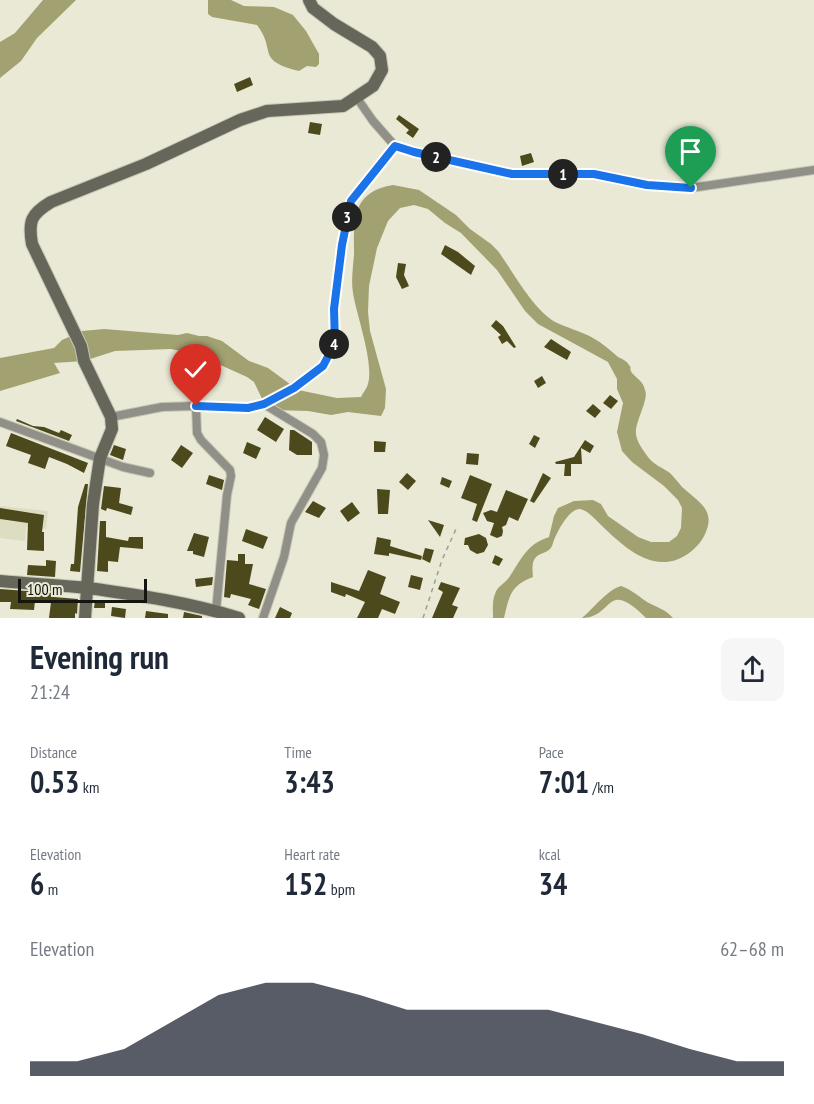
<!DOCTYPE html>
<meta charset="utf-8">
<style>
:root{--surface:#fff;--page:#f6f6f7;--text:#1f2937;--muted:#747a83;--accent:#111827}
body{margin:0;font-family:"PT Sans Narrow",sans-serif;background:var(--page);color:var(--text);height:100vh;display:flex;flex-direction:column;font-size:22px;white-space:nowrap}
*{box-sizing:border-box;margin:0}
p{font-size:20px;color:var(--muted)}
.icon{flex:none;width:33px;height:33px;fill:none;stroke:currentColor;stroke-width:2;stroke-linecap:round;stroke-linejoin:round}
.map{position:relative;height:618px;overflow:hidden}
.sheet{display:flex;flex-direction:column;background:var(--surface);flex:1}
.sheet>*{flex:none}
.scale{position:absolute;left:18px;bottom:15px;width:129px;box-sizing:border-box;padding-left:6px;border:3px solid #15150f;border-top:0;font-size:16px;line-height:21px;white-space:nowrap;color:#15150f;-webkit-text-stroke:4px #e9e9d6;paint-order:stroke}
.pin{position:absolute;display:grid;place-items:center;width:51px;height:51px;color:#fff;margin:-62px -26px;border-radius:50% 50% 50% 0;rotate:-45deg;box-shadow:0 0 6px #0007}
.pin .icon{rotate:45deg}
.km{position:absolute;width:30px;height:30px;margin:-15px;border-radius:50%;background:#222;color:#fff;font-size:16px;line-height:30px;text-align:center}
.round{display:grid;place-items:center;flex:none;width:63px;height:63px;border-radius:12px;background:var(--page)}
.head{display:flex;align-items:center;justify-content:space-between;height:102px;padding:0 30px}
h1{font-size:33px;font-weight:800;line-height:45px}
.figures{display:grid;grid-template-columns:repeat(3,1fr);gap:9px;height:102px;padding:6px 30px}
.figures div{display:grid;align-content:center}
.figures b{font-size:30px;font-weight:800}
.figures small{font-size:16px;font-weight:400}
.figures p{font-size:16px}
.chart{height:168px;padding:12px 30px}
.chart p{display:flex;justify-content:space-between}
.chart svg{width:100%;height:108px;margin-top:6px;fill:var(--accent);opacity:.7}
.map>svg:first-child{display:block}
</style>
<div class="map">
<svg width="814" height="618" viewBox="0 0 814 618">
<rect width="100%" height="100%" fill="#e9e9d6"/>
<polygon fill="#ddddc2" points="0,506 48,511 46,529 26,527 25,541 0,538"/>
<g fill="#a2a172">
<polygon points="43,0 76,0 37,38 21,61 0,78 0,42 15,33"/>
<path d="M 208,0 L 231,0 L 244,6 L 274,7 L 293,15 L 306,31 L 319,54 L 319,64 L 316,67 L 307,66 L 299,71 C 255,60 277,51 257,25 L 212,17 L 208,14 Z"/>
<path d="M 393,185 L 419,190 L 456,215 L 470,229 L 491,244 L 498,251 C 514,273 532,308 555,322 C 567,328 581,331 593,338 C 602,343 610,350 618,357 C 622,359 627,361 629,365 C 633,370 628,367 632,373 C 638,380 643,381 645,390 C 647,395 645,399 644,404 C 635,431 630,433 648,457 C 654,465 663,468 670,473 C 674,477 678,482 682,487 C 700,503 718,511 703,538 C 697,548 687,556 676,560 C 645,570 618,541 598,522 C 594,518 587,510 580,509 C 568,509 556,534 553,543 C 549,560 529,545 533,577 C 511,585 509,596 504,618 L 493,618 C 493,611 492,601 495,594 C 497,586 506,583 510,576 C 522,558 527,544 549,537 L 554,516 L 558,508 L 574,501 L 593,500 L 601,504 L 608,516 L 638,537 L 651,542 L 669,542 L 677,536 L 681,528 L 682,508 L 678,500 L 664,486 L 632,462 L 622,451 L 617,432 L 623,403 L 617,389 L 617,379 L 608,362 L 538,324 L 525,311 L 497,270 L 461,233 L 445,223 L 428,209 L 414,205 L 400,208 L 388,221 L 377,248 L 369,286 L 368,312 L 370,331 L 386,389 L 385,408 L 381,416 L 348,412 L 331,415 L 308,411 L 274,410 L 266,407 L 254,382 L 247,377 L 196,354 L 171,349 L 115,351 L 84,361 L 54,363 L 60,373 L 0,391 L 0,358 L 54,348 L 62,340 L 82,331 L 104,329 L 178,335 L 187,333 L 199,336 L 207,336 L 222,341 L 249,361 L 268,368 L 298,390 L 337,398 L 361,397 C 363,393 367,388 368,384 C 374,362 357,317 353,293 C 351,281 353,267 354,255 C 354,220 351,192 393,185 Z"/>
<path d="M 621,586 C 632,590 638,596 647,602 C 658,608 665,609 673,618 L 646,618 C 605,577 614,618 582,618 C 594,608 607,590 621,586 Z"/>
</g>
<g fill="#4c4a1d">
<polygon points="250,77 253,85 237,92 234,84"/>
<polygon points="399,115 419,129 413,138 406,133 409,130 396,119"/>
<polygon points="310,122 322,124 320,135 308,133"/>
<polygon points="531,153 534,162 522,166 520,156"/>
<polygon points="445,245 458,252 475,266 471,275 441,254"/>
<polygon points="398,263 406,264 404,275 409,286 402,289 396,277"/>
<polygon points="496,320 503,326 516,347 514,348 507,341 502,344 498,337 501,335 491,326"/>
<polygon points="551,339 571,352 567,360 544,347"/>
<polygon points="542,376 546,383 538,388 534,381"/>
<polygon points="610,395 618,401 611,409 603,403"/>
<polygon points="593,404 601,411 595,418 586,411"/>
<polygon points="265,417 284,429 276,442 257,430"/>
<polygon points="17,419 33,426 44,427 59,433 61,430 72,435 69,441 16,421"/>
<polygon points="290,430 294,430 312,442 312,455 297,455 289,450"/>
<polygon points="11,433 88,463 84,473 67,464 49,457 45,469 28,463 31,455 6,446"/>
<polygon points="534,435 540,438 535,448 529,444"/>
<polygon points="585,440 594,446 590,453 581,448 582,464 571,464 571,476 564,476 565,464 556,464 555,462 574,457"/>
<polygon points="374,441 386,442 385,452 374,452"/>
<polygon points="247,442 261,448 256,459 243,453"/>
<polygon points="114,445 126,449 123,460 110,455"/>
<polygon points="181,445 193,453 182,468 171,460"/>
<polygon points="467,453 479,454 478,465 466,464"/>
<polygon points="407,473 416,481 408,490 399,482"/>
<polygon points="543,473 551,478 534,503 530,501"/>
<polygon points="209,475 224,480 222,490 206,484"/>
<polygon points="470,475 492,484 477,522 472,520 477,504 461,498"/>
<polygon points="442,477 452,481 449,488 440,484"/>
<polygon points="85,484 88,484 80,572 70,571 71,564 74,564 78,507"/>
<polygon points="104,486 121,488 119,503 133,507 131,515 107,508 106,511 101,509"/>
<polygon points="377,489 390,490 388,514 378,514"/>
<polygon points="506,490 528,499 518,521 509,517 506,525 502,527 503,531 502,536 497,538 490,535 494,523 487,521 483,513 491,510 497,512"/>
<polygon points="313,501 326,508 319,518 305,512"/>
<polygon points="352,502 360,513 348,522 340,511"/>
<polygon points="0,508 44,515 42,532 44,532 44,551 27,550 28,523 0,519"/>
<polygon points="428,520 444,525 440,537"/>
<polygon points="100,521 106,521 106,537 128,541 129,537 143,537 143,549 120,547 118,562 108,561 108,572 97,571"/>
<polygon points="246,529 268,537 263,549 242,541"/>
<polygon points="194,533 209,537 204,557 193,554 193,551 187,551"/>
<polygon points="479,534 486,538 488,545 484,552 477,554 470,550 468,545 464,545 465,538"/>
<polygon points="377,537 391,540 390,546 422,556 421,560 389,553 389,556 374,554"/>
<polygon points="425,548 434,550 430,563 422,559"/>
<polygon points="238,554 245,554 245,564 253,564 249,584 266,589 259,609 248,605 251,599 231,594 230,598 224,597 227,560 238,561"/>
<polygon points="495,555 503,559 499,566 492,563"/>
<polygon points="46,560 56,561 55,577 27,575 28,565 46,566"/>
<polygon points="368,570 386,577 380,594 400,602 395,614 382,609 378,618 357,618 365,602 346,594 345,597 331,592 331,582 359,591"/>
<polygon points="411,575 423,578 420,590 408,587"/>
<polygon points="213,577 212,585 196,587 195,579"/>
<polygon points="441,582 460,588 452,605 458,607 453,618 432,618 443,592 438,589"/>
<polygon points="0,589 54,593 54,597 78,599 77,614 75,613 75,618 49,618 51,602 35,601 34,610 10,609 11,602 0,602"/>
<polygon points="95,600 105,603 105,608 94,608"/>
<polygon points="112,607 126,609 125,618 111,616"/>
<polygon points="280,607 292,613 290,618 275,618"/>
<polygon points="146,611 168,614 168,618 145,618"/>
<polygon points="184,612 202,616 202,618 183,618"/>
</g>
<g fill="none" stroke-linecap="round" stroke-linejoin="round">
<defs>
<g id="street">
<polyline points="357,98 373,121 395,146 415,152 512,174 595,174 647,185 691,188 814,170"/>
<polyline points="196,406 197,433 201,440 230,470 231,476 227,495 216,611"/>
<polyline points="111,417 162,407 196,406 248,408 264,404 294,388 323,366 335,343 334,309 342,245 350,201 395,146"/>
<polyline points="0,422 123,467 150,473"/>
<polyline points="263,618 284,557 291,523 322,468 324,455 321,442 313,434 264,404"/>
</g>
<g id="secondary">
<path d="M 0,581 C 29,584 59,585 88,588 C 139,595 191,603 239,618"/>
<path d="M 85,618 L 93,504 L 100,458 L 112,429 L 111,417 L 84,361 L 81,346 L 32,244 C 28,221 31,214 51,202 L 146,164 L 240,120 L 267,111 L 343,106 L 373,86 L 382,70 L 380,56 L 372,47 L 334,24 L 313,8 L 309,0"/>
</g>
</defs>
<use href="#street" stroke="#c7c7b6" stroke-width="10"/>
<use href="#secondary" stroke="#c7c7b6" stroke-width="14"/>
<polyline stroke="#a0a092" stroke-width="1.5" stroke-dasharray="4.5 4.5" stroke-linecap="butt" points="423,618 442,560 456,529"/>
<use href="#street" stroke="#909088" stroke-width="8"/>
<use href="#secondary" stroke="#66665b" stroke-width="12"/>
</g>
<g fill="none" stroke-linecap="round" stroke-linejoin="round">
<defs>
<polyline id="route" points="196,406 248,408 264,404 294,388 323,366 335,343 334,309 342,245 351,201 395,146 414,152 512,174 594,174 647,185 691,188"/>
</defs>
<use href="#route" stroke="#fff" stroke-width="12"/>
<use href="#route" stroke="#1a73e8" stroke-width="8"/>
</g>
</svg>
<div class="scale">100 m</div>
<div class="pin" style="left:691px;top:188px;background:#1e9e55"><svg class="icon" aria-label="arrive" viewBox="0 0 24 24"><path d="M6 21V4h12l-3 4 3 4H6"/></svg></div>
<div class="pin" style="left:196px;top:406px;background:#d93025"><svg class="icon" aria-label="check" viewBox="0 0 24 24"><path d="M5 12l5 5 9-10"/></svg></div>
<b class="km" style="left:563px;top:174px">1</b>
<b class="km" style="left:436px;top:157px">2</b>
<b class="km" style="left:347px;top:217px">3</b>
<b class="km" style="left:334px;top:344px">4</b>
</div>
<section class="sheet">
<div class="head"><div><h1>Evening run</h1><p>21:24</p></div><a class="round"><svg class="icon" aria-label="share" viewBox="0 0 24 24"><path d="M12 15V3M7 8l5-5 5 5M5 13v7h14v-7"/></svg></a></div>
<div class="figures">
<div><p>Distance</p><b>0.53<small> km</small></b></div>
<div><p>Time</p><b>3:43</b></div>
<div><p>Pace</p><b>7:01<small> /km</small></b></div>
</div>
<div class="figures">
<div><p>Elevation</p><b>6<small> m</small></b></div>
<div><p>Heart rate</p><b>152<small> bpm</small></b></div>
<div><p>kcal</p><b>34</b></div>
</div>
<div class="chart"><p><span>Elevation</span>62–68 m</p>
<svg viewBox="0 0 160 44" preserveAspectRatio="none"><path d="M0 44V38L10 38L20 33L30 22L40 11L50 6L60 6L70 11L80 17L90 17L100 17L110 17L120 22L130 27L140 33L150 38L160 38V44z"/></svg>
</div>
</section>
